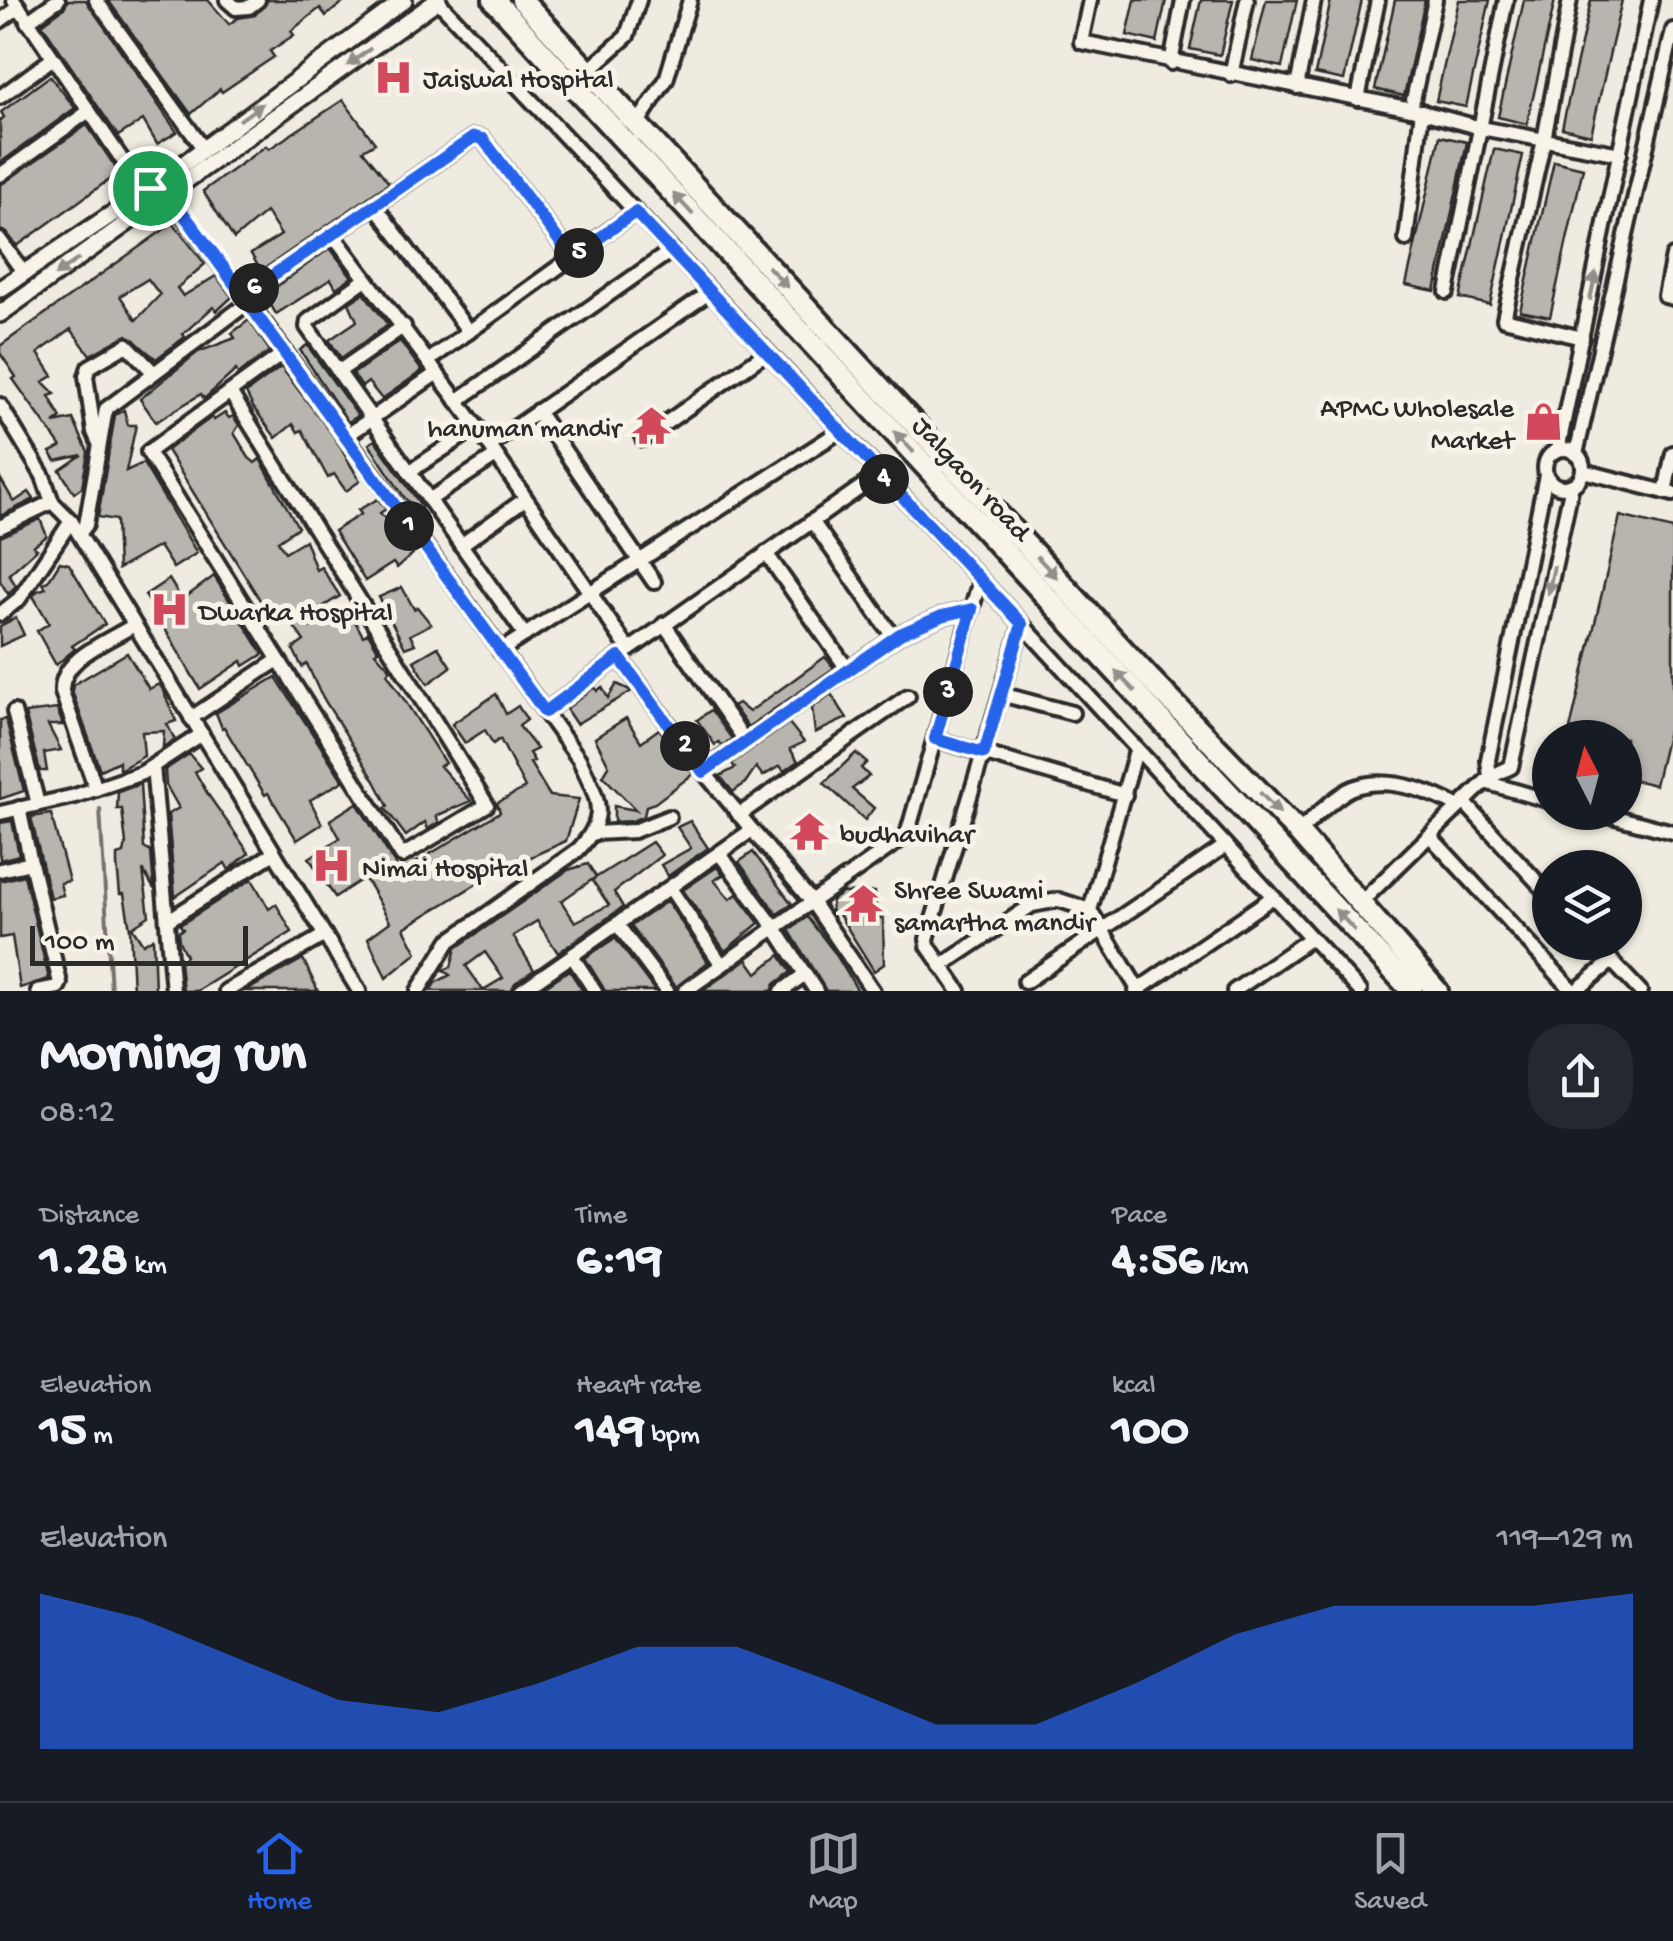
<!DOCTYPE html>
<meta charset="utf-8">
<style>
:root{--surface:#171b24;--page:#242831;--text:#f1f3f6;--muted:#9ea1a6;--line:#363941;--accent:#2563eb}
body{margin:0;font-family:"Gochi Hand",sans-serif;background:var(--page);color:var(--text);height:100vh;display:flex;flex-direction:column;font-size:38px;white-space:nowrap}
*{box-sizing:border-box;margin:0}
p{font-size:32px;color:var(--muted)}
.icon{flex:none;width:55px;height:55px;fill:none;stroke:currentColor;stroke-width:2;stroke-linecap:round;stroke-linejoin:round}
.map{position:relative;height:991px;overflow:hidden}
.panel{display:flex;flex-direction:column;background:var(--surface);flex:1}
.panel>*{flex:none}
.needle{width:65px;rotate:354deg}
.buttons{position:absolute;left:1532px;top:720px;display:grid;gap:20px}
.buttons a{display:grid;place-items:center;width:110px;height:110px;border-radius:50%;background:var(--surface);box-shadow:0 2px 8px #0004;font-size:50px}
.scale{position:absolute;left:30px;bottom:25px;width:218px;box-sizing:border-box;padding-left:10px;border:5px solid #2b2b2b;border-top:0;font-size:28px;line-height:35px;white-space:nowrap;color:#2b2b2b;-webkit-text-stroke:8px #f7f3e8;paint-order:stroke}
.pin{position:absolute;display:grid;place-items:center;width:85px;height:85px;color:#fff;margin:-42px;border:5px solid #fff;border-radius:50%;box-shadow:0 2px 10px #0007}
.km{position:absolute;width:50px;height:50px;margin:-25px;border-radius:50%;background:#222;color:#fff;font-size:28px;line-height:50px;text-align:center}
.round{display:grid;place-items:center;flex:none;width:105px;height:105px;border-radius:40px;background:var(--page)}
.summary{display:flex;align-items:center;justify-content:space-between;height:170px;padding:0 40px}
h1{font-size:55px;font-weight:800;line-height:75px}
.stats{display:grid;grid-template-columns:repeat(3,1fr);gap:15px;height:170px;padding:10px 40px}
.stats div{display:grid;align-content:center}
.stats b{font-size:50px;font-weight:800}
.stats small{font-size:28px;font-weight:400}
.stats p{font-size:28px}
.chart{height:280px;padding:20px 40px}
.chart p{display:flex;justify-content:space-between}
.chart svg{width:100%;height:180px;margin-top:10px;fill:var(--accent);opacity:.7}
.tab-bar{display:flex;justify-content:space-around;align-items:center;height:140px;border-top:2px solid var(--line);background:var(--surface);font-size:28px;color:var(--muted)}
.tab-bar a{display:grid;justify-items:center;gap:5px}
.tab-bar .active{color:var(--accent)}
.map>svg:first-child{display:block}
</style>
<div class="map">
<svg width="1673" height="991" viewBox="0 0 1673 991">
<rect width="100%" height="100%" fill="#efebe0"/>
<filter id="ink" filterUnits="userSpaceOnUse"><feTurbulence type="fractalNoise" baseFrequency=".01" numOctaves="2"/><feDisplacementMap in="SourceGraphic" scale="20" xChannelSelector="R" yChannelSelector="G"/><feConvolveMatrix kernelMatrix="1 2 1 2 8 2 1 2 1" color-interpolation-filters="sRGB"/></filter>
<g filter="url(#ink)">
<g fill="none" stroke-linecap="round" stroke-linejoin="round">
<polyline stroke="#74726e" stroke-width="4" points="100,809 111,991"/>
</g>
<g fill="#b8b5ae" stroke="#2b2b2b" stroke-width="2.5" fill-rule="evenodd">
<polygon points="68,0 86,0 177,132 157,144 143,120 118,136 42,24 64,8"/>
<polygon points="108,0 208,0 229,24 238,18 255,15 268,0 346,0 326,16 320,8 291,31 294,35 270,51 274,57 222,92 220,89 191,114"/>
<polygon points="1135,0 1166,0 1157,42 1127,35"/>
<polygon points="1201,0 1233,0 1220,55 1190,49"/>
<polygon points="1266,0 1297,0 1282,67 1252,60"/>
<polygon points="1331,0 1362,0 1344,80 1315,74"/>
<polygon points="1395,0 1425,0 1404,96 1375,89"/>
<polygon points="1459,0 1490,0 1466,107 1436,101"/>
<polygon points="1524,0 1555,0 1527,124 1498,117"/>
<polygon points="1591,0 1622,0 1591,135 1562,128"/>
<polygon points="50,76 75,108 0,163 0,121 4,117 1,112"/>
<polygon points="343,100 375,143 363,150 389,183 258,273 255,269 258,266 251,254 281,235 266,212 234,239 203,191 266,146 269,149"/>
<polygon points="87,125 122,177 112,182 110,179 17,246 7,233 0,230 0,185"/>
<polygon points="1440,136 1467,142 1435,291 1406,285"/>
<polygon points="1494,149 1523,155 1490,305 1460,298"/>
<polygon points="1554,161 1583,168 1550,317 1520,311"/>
<path d="M 173,223 L 205,264 L 177,288 L 183,296 L 216,276 L 232,297 L 217,311 L 213,307 L 183,334 L 185,337 L 156,359 L 127,335 L 90,355 L 71,329 L 38,353 L 53,376 L 43,382 L 55,394 L 49,396 L 61,418 L 54,423 L 73,419 L 88,452 L 82,487 L 74,493 L 60,470 L 82,455 L 56,461 L 50,452 L 61,447 L 13,379 L 16,377 L 0,353 L 0,346 ZM 148,279 L 160,295 L 136,320 L 120,296 Z"/>
<polygon points="330,248 352,277 336,288 331,279 276,314 265,295"/>
<polygon points="364,293 388,325 341,358 329,340 357,321 349,303"/>
<polygon points="249,320 270,351 238,374 236,370 204,399 201,394 156,422 140,399 198,352 235,338 232,333"/>
<polygon points="400,341 422,371 382,399 368,382 362,387 353,374"/>
<polygon points="307,345 358,416 348,422 300,350"/>
<polygon points="281,367 335,438 360,481 346,491 334,474 328,478 302,430 298,432 293,424 276,438 253,407 246,393"/>
<polygon points="124,410 128,425 136,425 126,471 143,463 197,553 173,568 159,546 118,569 116,520 98,517 115,415"/>
<polygon points="225,413 229,418 233,416 239,425 234,433 249,458 255,463 260,459 298,527 278,541 285,552 305,540 316,570 321,567 340,596 306,617 311,627 349,610 363,636 368,633 378,650 375,652 391,670 387,673 445,763 440,766 471,801 436,816 439,822 428,829 425,822 406,836 385,808 388,806 375,781 320,693 307,664 302,667 293,649 304,641 285,614 273,621 167,450 212,417 214,420"/>
<polygon points="375,440 422,507 417,511 404,497 369,444"/>
<polygon points="0,478 14,502 29,492 34,499 0,516"/>
<polygon points="378,499 386,509 380,513 415,552 397,568 393,563 365,581 334,531 361,514 358,510"/>
<polygon points="1620,516 1673,529 1673,710 1655,785 1625,778 1625,738 1568,738"/>
<polygon points="40,519 47,536 33,546 37,549 9,574 16,586 8,594 0,581 0,537"/>
<polygon points="60,562 69,564 105,624 72,646 75,649 56,665 37,631 49,623 33,596 37,591 46,588 43,583 48,581"/>
<polygon points="214,576 263,654 244,666 242,661 200,689 145,595 169,579 182,600"/>
<polygon points="402,587 414,609 417,607 431,624 410,635 415,644 405,648 379,597"/>
<polygon points="16,618 24,635 0,646 0,626"/>
<polygon points="438,647 451,667 428,684 414,661"/>
<polygon points="127,653 149,689 159,684 162,688 176,721 167,724 175,740 163,747 164,731 142,732 144,756 119,770 119,761 100,770 72,691 73,685"/>
<polygon points="825,657 834,668 748,727 733,706 738,703 749,712"/>
<polygon points="276,677 343,781 310,800 322,824 297,840 268,793 265,795 224,727 222,728 216,713"/>
<polygon points="617,684 632,691 576,724 566,709 595,687 597,691 602,687 608,698"/>
<polygon points="496,694 506,714 518,706 527,720 519,726 537,749 529,753 534,761 530,763 550,796 579,799 566,841 522,861 521,857 404,928 417,953 386,978 368,938 390,922 371,888 364,878 335,897 309,858 340,838 330,820 357,803 400,872 500,812 497,803 525,788 500,739 493,744 485,730 465,743 452,724"/>
<polygon points="831,694 847,718 815,733 812,708"/>
<polygon points="57,709 63,725 48,725 61,750 44,753 47,771 40,771 25,713"/>
<polygon points="711,710 732,739 722,746 719,742 715,745 697,720"/>
<polygon points="626,718 641,742 659,729 693,774 655,803 646,806 644,816 632,821 614,822 614,806 636,810 603,776 609,766 595,738"/>
<polygon points="6,719 24,791 0,799 0,720"/>
<polygon points="789,723 804,742 790,749 798,761 784,771 780,766 763,776 756,767 745,783 733,792 720,776 735,768 732,763"/>
<polygon points="856,753 867,762 861,768 869,776 852,789 874,808 865,820 824,783"/>
<polygon points="189,754 201,768 195,772 209,796 249,853 229,870 225,863 175,897 168,814 179,808 166,785 165,770"/>
<polygon points="140,784 144,848 151,852 154,889 143,870 149,916 132,927 143,944 153,938 155,991 133,991 130,929 124,894 120,894 117,865 117,855 124,853 126,844 122,809 117,809 118,792"/>
<polygon points="51,814 69,881 60,883 63,895 50,898 31,817"/>
<polygon points="12,821 19,855 0,860 0,823"/>
<polygon points="690,821 708,848 668,876 661,865 691,848 677,827"/>
<path d="M 652,842 L 662,855 L 614,892 L 623,907 L 558,953 L 537,921 L 513,936 L 534,970 L 515,983 L 511,991 L 430,991 L 435,983 L 450,975 L 443,970 L 451,967 L 456,948 L 568,870 L 588,864 L 596,877 L 561,901 L 575,922 L 609,905 L 592,880 ZM 485,952 L 503,978 L 483,990 L 466,966 Z"/>
<polygon points="753,852 792,904 777,914 739,862"/>
<polygon points="717,867 723,875 714,880 730,899 737,894 759,923 725,951 683,890"/>
<polygon points="24,875 49,979 20,988 12,936 0,938 0,881"/>
<polygon points="252,879 269,909 276,904 292,932 197,991 183,991 180,962 186,956 179,941 178,932 183,929 180,925"/>
<polygon points="875,892 877,918 883,918 884,964 874,971 838,913 831,912 832,900 842,893"/>
<polygon points="667,901 708,962 676,987 631,926"/>
<polygon points="807,917 835,953 858,991 826,991 789,930"/>
<polygon points="615,938 655,991 605,991 585,958"/>
<polygon points="780,955 791,972 775,984 772,991 702,991 747,959 757,973"/>
<polygon points="303,959 318,991 246,991"/>
<polygon points="569,970 583,991 538,991"/>
</g>
<g fill="none" stroke-linecap="round" stroke-linejoin="round">
<defs>
<g id="minor">
<polyline points="14,0 150,201"/>
<polyline points="96,0 203,148"/>
<polyline points="227,0 236,8 249,7 258,0"/>
<polyline points="437,0 1022,624 1360,991"/>
<polyline points="1090,0 1081,42 1411,109"/>
<polyline points="1435,0 1411,109 1481,128 1620,154"/>
<polyline points="1570,0 1544,140 1504,319 1582,338"/>
<polyline points="0,21 19,7"/>
<polyline points="27,22 58,0"/>
<polyline points="1171,63 1183,0"/>
<polyline points="588,71 627,36 639,0"/>
<polyline points="1231,75 1247,0"/>
<polyline points="1297,87 1314,0"/>
<polyline points="0,97 52,59"/>
<polyline points="1358,99 1378,0"/>
<polyline points="637,124 666,80 690,0"/>
<polyline points="0,175 89,111"/>
<path d="M 162,188 L 249,302 L 579,759 C 597,798 611,815 578,850 L 449,941 L 418,991"/>
<polyline points="376,207 469,332"/>
<polyline points="334,236 477,427 629,650 880,474"/>
<polyline points="1406,239 1422,111"/>
<polyline points="0,240 24,273"/>
<polyline points="1673,256 1665,296 1673,298"/>
<polyline points="366,279 308,321 307,327 525,635"/>
<polyline points="1447,292 1506,0"/>
<polyline points="244,295 474,137 483,139 572,258"/>
<polyline points="428,361 635,212"/>
<polyline points="338,372 404,326"/>
<polyline points="230,392 487,805 402,856 148,452 285,352"/>
<polyline points="457,401 672,250"/>
<polyline points="0,405 43,476 52,502 71,521 359,991"/>
<polyline points="537,411 654,582"/>
<polyline points="345,437 437,373"/>
<polyline points="643,439 766,353"/>
<polyline points="98,441 94,432 86,376 89,367 127,345 154,373"/>
<polyline points="490,445 710,292"/>
<circle cx="1564" cy="468" r="19"/>
<polyline points="1558,450 1651,0"/>
<polyline points="1576,454 1673,30"/>
<polyline points="1583,471 1673,494"/>
<polyline points="409,472 477,427"/>
<polyline points="1665,492 1673,453"/>
<polyline points="429,500 496,456"/>
<polyline points="812,521 894,638"/>
<polyline points="0,527 52,502"/>
<polyline points="79,534 86,525 106,409 249,302"/>
<polyline points="461,545 525,499"/>
<polyline points="766,553 848,670"/>
<polyline points="0,614 19,599 71,521"/>
<polyline points="664,624 746,742"/>
<polyline points="500,651 840,431"/>
<polyline points="619,657 703,771 812,902 873,991"/>
<polyline points="1001,694 1072,713"/>
<polyline points="14,712 38,804"/>
<polyline points="545,712 623,654"/>
<polyline points="191,718 278,660"/>
<polyline points="935,739 1125,795"/>
<polyline points="1136,751 1090,910 1139,991"/>
<polyline points="153,766 173,991"/>
<polyline points="703,771 900,634 942,616 972,609"/>
<polyline points="1490,777 1488,760 1546,475"/>
<polyline points="1485,782 1550,801"/>
<path d="M 96,789 L 62,692 C 60,658 109,641 134,625"/>
<polyline points="1464,802 1550,896"/>
<polyline points="1596,812 1673,832"/>
<polyline points="0,813 75,796 142,773 202,734"/>
<polyline points="739,815 908,696"/>
<path d="M 1298,832 C 1312,820 1337,794 1353,788 C 1388,775 1429,791 1459,807"/>
<polyline points="594,833 634,831 669,817"/>
<polyline points="1430,836 1573,991"/>
<polyline points="719,853 775,928 816,991"/>
<polyline points="31,863 60,983 58,987 38,991"/>
<polyline points="0,870 31,863 19,808"/>
<polyline points="670,888 722,965"/>
<polyline points="1359,904 1490,777 1511,767 1572,485"/>
<polyline points="167,921 274,853"/>
<polyline points="617,924 667,991"/>
<polyline points="1594,942 1640,991"/>
<polyline points="572,956 595,991"/>
<polyline points="941,966 1032,905 1059,900 1090,910"/>
<polyline points="1025,982 1225,846"/>
<polyline points="226,991 325,935"/>
<polyline points="521,991 752,830"/>
<polyline points="685,991 907,835 980,580"/>
<polyline points="782,991 805,974"/>
<polyline points="959,991 928,946 927,939 1022,624"/>
<polyline points="1136,991 1273,897"/>
<polyline points="1234,991 1311,938"/>
<polyline points="1576,991 1612,961"/>
</g>
<g id="tertiary">
<polyline points="0,289 151,188 404,0"/>
<polyline points="0,314 438,0"/>
</g>
<g id="trunk">
<polyline points="494,0 1412,991"/>
<polyline points="522,0 1150,679 1298,832 1437,991"/>
</g>
</defs>
<use href="#minor" stroke="#2b2b2b" stroke-width="20"/>
<use href="#tertiary" stroke="#2b2b2b" stroke-width="22"/>
<use href="#trunk" stroke="#2b2b2b" stroke-width="28"/>
<use href="#minor" stroke="#f7f3e8" stroke-width="12"/>
<use href="#tertiary" stroke="#f7f3e8" stroke-width="15"/>
<use href="#trunk" stroke="#f7f3e8" stroke-width="20"/>
</g>
<defs><path id="oneway-solid" d="M-6-.8H1V-3.2L6.5 0L1 3.2V.8H-6Z" transform="scale(2.5)"/></defs>
<g fill="#918f8a">
<use href="#oneway-solid" transform="translate(359 57) rotate(144)"/>
<use href="#oneway-solid" transform="translate(251 112) rotate(-36)"/>
<use href="#oneway-solid" transform="translate(683 204) rotate(-133)"/>
<use href="#oneway-solid" transform="translate(67 267) rotate(145)"/>
<use href="#oneway-solid" transform="translate(778 277) rotate(47)"/>
<use href="#oneway-solid" transform="translate(1593 286) rotate(-78)"/>
<use href="#oneway-solid" transform="translate(904 442) rotate(-133)"/>
<use href="#oneway-solid" transform="translate(1047 567) rotate(47)"/>
<use href="#oneway-solid" transform="translate(1551 580) rotate(102)"/>
<use href="#oneway-solid" transform="translate(1125 681) rotate(-133)"/>
<use href="#oneway-solid" transform="translate(1270 803) rotate(46)"/>
<use href="#oneway-solid" transform="translate(1345 920) rotate(-133)"/>
</g>
</g>
<g fill="none" stroke-linecap="round" stroke-linejoin="round" filter="url(#ink)">
<defs>
<polyline id="route" points="150,188 157,183 169,194 545,712 619,657 703,772 900,634 942,616 972,609 935,739 984,753 1022,624 635,212 572,258 483,139 474,137 244,295 169,194 153,206 144,192 150,188"/>
</defs>
<use href="#route" stroke="#fff" stroke-width="20"/>
<use href="#route" stroke="#2563eb" stroke-width="12"/>
</g>
<defs>
<symbol id="hospital-bare" viewBox="-9 -9 18 18"><path d="M-5-5h3v3.5h4V-5h3V5h-3V1.5h-4V5h-3Z" fill="#d1495b" stroke="#f7f3e8" stroke-width="2.5" paint-order="stroke"/></symbol>
<symbol id="shop-bare" viewBox="-9 -9 18 18"><path d="M-5-2.5h2.3a2.7 3.5 0 0 1 5.4 0H5L5.5 6h-11ZM-1.5-2.5h3a1.5 2.3 0 0 0-3 0Z" fill="#d1495b" stroke="#f7f3e8" stroke-width="2.5" paint-order="stroke"/></symbol>
<symbol id="temple-bare" viewBox="-9 -9 18 18"><path d="M0-6L5-2H3V0L6.5 2.5H4V6H1.5V3h-3V6H-4V2.5H-6.5L-3 0V-2H-5Z" fill="#d1495b" stroke="#f7f3e8" stroke-width="2.5" paint-order="stroke"/></symbol>
</defs>
<g fill-rule="evenodd">
<use href="#hospital-bare" x="366" y="50" width="55" height="55"/>
<use href="#shop-bare" x="1516" y="394" width="55" height="55"/>
<use href="#temple-bare" x="624" y="398" width="55" height="55"/>
<use href="#hospital-bare" x="142" y="582" width="55" height="55"/>
<use href="#temple-bare" x="782" y="804" width="55" height="55"/>
<use href="#hospital-bare" x="304" y="838" width="55" height="55"/>
<use href="#temple-bare" x="836" y="876" width="55" height="55"/>
</g>
<g text-anchor="middle" stroke-width="10" stroke-linejoin="round" paint-order="stroke">
<g font-size="28" fill="#2b2b2b" stroke="#f7f3e8" text-anchor="start">
<text x="423" y="87">Jaiswal Hospital</text>
<text x="1514" y="416" text-anchor="end">APMC Wholesale<tspan x="1514" dy="32">Market</tspan></text>
<text x="621" y="436" text-anchor="end">hanuman mandir</text>
<text x="199" y="620">Dwarka Hospital</text>
<text x="840" y="842">budhavihar</text>
<text x="362" y="876">Nimai Hospital</text>
<text x="894" y="898">Shree Swami<tspan x="894" dy="32">samartha mandir</tspan></text>
</g>
<g font-size="28" fill="#2b2b2b" stroke="#f7f3e8">
<text transform="translate(973 477) rotate(47)" y="10">Jalgaon road</text>
</g>
</g>
</svg>
<div class="buttons">
<a><svg class="needle" viewBox="-14 -14 28 28"><path d="M0-13l5 13h-10z" fill="#e53935"/><path d="M0 13l5-13h-10z" fill="#9ea1a6"/></svg></a>
<a><svg class="icon" aria-label="layers" viewBox="0 0 24 24"><path d="M12 4l9 5-9 5-9-5zM3 14l9 5 9-5"/></svg></a>
</div>
<div class="scale">100 m</div>
<div class="pin" style="left:150px;top:188px;background:#1e9e55"><svg class="icon" aria-label="arrive" viewBox="0 0 24 24"><path d="M6 21V4h12l-3 4 3 4H6"/></svg></div>
<b class="km" style="left:409px;top:526px">1</b>
<b class="km" style="left:685px;top:746px">2</b>
<b class="km" style="left:948px;top:692px">3</b>
<b class="km" style="left:884px;top:479px">4</b>
<b class="km" style="left:579px;top:253px">5</b>
<b class="km" style="left:254px;top:288px">6</b>
</div>
<section class="panel">
<div class="summary"><div><h1>Morning run</h1><p>08:12</p></div><a class="round"><svg class="icon" aria-label="share" viewBox="0 0 24 24"><path d="M12 15V3M7 8l5-5 5 5M5 13v7h14v-7"/></svg></a></div>
<div class="stats">
<div><p>Distance</p><b>1.28<small> km</small></b></div>
<div><p>Time</p><b>6:19</b></div>
<div><p>Pace</p><b>4:56<small> /km</small></b></div>
</div>
<div class="stats">
<div><p>Elevation</p><b>15<small> m</small></b></div>
<div><p>Heart rate</p><b>149<small> bpm</small></b></div>
<div><p>kcal</p><b>100</b></div>
</div>
<div class="chart"><p><span>Elevation</span>119–129 m</p>
<svg viewBox="0 0 160 44" preserveAspectRatio="none"><path d="M0 44V6L10 12L20 22L30 32L40 35L50 28L60 19L70 19L80 28L90 38L100 38L110 28L120 16L130 9L140 9L150 9L160 6V44z"/></svg>
</div>
</section>
<nav class="tab-bar">
<a class="active"><svg class="icon" aria-label="home" viewBox="0 0 24 24"><path d="M3 11l9-7 9 7M6 9v11h12V9"/></svg>Home</a>
<a><svg class="icon" aria-label="map" viewBox="0 0 24 24"><path d="M3 6l6-2 6 2 6-2v14l-6 2-6-2-6 2zM9 4v14M15 6v14"/></svg>Map</a>
<a><svg class="icon" aria-label="saved" viewBox="0 0 24 24"><path d="M7 4h10v16l-5-4-5 4z"/></svg>Saved</a>
</nav>
